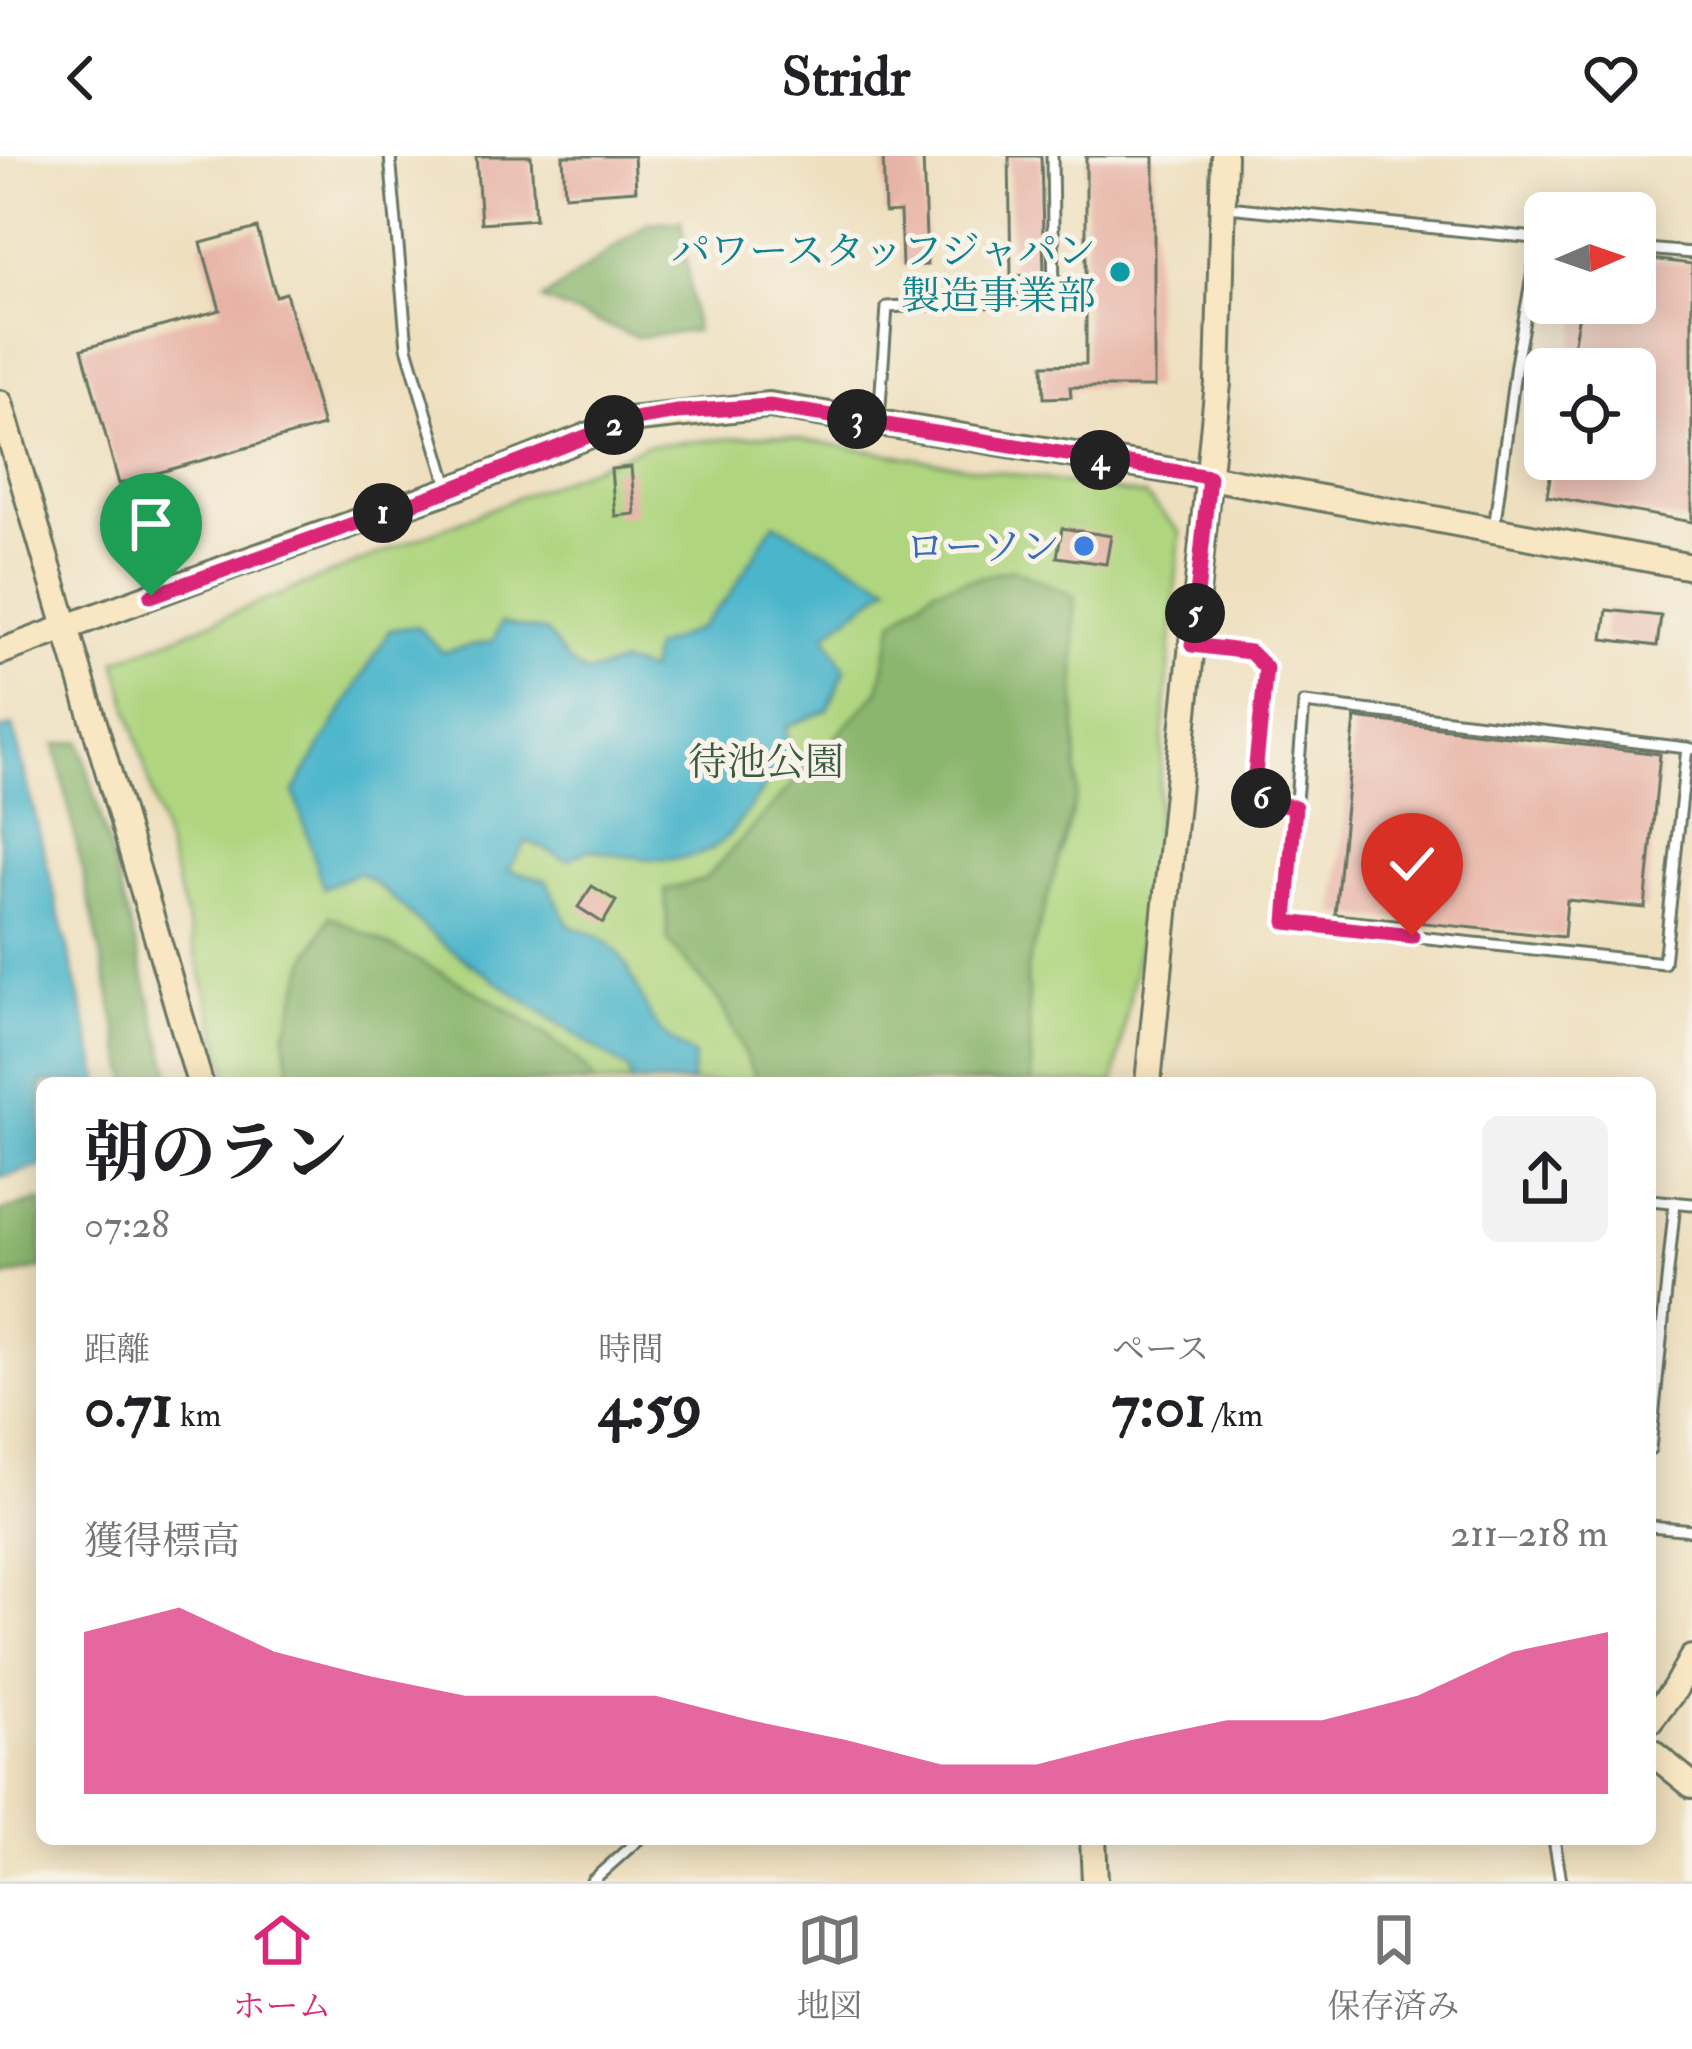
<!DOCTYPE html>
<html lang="ja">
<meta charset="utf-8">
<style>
:root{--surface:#fff;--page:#f2f2f2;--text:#202124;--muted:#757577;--line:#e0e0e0;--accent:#db2777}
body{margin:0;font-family:"IM FELL Double Pica","Noto Serif JP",serif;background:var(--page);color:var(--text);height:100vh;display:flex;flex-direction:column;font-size:45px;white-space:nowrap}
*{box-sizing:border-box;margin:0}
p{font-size:39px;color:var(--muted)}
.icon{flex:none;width:66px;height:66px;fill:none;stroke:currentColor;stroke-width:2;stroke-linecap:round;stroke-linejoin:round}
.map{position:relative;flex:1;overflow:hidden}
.details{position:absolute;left:36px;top:921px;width:1620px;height:768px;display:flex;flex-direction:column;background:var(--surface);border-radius:18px;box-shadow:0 6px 30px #0003}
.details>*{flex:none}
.needle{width:78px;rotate:88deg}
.tools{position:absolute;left:1524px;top:36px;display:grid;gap:24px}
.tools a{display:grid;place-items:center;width:132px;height:132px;border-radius:18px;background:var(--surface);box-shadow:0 6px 30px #0003;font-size:60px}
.pin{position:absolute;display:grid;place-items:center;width:102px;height:102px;color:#fff;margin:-123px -51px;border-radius:50% 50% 50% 0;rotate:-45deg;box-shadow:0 0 12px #0007}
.pin .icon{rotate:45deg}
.km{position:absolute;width:60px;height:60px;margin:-30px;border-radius:50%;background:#222;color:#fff;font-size:33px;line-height:60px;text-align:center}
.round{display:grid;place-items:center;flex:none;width:126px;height:126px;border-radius:18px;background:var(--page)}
.overview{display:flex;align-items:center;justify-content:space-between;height:204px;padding:0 48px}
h1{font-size:66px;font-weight:700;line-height:90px}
.figures{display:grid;grid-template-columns:repeat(3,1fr);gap:18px;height:204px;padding:12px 48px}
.figures div{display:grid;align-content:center}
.figures b{font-size:60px;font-weight:700}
.figures small{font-size:33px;font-weight:400}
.figures p{font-size:33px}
.chart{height:336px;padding:24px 48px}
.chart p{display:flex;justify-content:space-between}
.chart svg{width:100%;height:216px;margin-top:12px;fill:var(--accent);opacity:.7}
header{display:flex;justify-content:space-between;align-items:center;height:156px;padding:0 48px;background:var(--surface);font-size:54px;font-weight:700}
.tab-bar{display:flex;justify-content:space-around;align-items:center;height:168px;border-top:3px solid var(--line);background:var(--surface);font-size:33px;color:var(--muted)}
.tab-bar a{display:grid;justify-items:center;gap:6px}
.tab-bar .selected{color:var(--accent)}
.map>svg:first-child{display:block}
</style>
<header><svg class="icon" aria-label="back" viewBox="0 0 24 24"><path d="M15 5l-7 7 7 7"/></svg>Stridr<svg class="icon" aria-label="heart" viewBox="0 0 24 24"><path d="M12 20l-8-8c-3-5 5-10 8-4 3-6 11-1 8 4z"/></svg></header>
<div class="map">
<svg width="1692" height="1725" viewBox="0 0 1692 1725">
<rect width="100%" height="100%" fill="#f7f3e8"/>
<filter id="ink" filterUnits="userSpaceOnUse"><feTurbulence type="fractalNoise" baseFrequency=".00833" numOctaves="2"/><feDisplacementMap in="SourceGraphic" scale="24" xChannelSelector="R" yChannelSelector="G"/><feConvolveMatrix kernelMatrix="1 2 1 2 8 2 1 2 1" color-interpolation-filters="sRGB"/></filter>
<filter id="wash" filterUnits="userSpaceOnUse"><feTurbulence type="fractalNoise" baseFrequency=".004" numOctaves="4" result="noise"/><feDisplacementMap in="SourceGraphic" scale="48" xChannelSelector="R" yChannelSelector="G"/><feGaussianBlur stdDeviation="2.7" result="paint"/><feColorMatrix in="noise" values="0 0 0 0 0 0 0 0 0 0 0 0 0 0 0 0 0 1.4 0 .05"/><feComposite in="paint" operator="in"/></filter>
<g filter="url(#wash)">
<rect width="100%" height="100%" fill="#eedfbe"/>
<polygon fill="#afd57f" stroke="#67895a" stroke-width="3" points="774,279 1145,340 1180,376 1152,719 1114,927 231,927 116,505 647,289"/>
<g fill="#8bb66e" stroke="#557a51" stroke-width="3">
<polygon points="682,65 695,175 636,181 542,144 648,67"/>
<polygon points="1013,413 1074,440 1077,638 1027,813 1032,927 758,927 720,846 668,785 665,734 704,724 879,534 894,465 935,432"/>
<polygon points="80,585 173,927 129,927 55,589"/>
<path d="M 330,760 C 395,794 561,869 596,927 L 291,927 L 285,879 L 307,803 Z"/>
<polygon points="42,1044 42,1112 0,1122 0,1056"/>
</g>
<g fill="#4cb5cb" stroke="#367980" stroke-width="3">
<path d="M 774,367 L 890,429 L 826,478 L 845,514 L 828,554 L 786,571 L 788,597 C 770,621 741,670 719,688 C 687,714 626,701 589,693 L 567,704 L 527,685 L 508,714 L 546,724 L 570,771 C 630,781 630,829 657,871 C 665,883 683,892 694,900 L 691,927 L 632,927 L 627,913 C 568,873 508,835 450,793 C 417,770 393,736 358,717 L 323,732 L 294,635 L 390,474 L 417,470 L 443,496 L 493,485 L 501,467 L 547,476 L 568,506 L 586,518 L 621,507 L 649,515 L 653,492 L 697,473 L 729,440 Z"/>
<polygon points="13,570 101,927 42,927 42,1010 0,1022 0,574"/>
</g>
<g id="blocks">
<g fill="#e7b3a6">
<polygon points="476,0 531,0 535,63 481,67"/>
<polygon points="563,0 634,0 636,34 565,39"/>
<polygon points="883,0 923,0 927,109 902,110 900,56 885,57"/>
<polygon points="1009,0 1041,0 1044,119 1011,120"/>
<polygon points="1086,0 1154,0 1154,231 1070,231 1071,241 1044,242 1043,209 1086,208"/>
<polygon points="257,72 276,140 286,137 323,270 119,328 82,193 220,154 201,87"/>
<polygon points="1635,101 1692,108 1692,366 1547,340 1553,303 1635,303 1635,213 1569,213 1581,147 1635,147"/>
<polygon points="631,311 635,358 615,360 611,313"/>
<polygon points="1062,372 1111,380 1106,408 1057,401"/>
<polygon points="1607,454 1661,460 1657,490 1603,483"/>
<polygon points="1355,562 1660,598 1645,752 1567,744 1564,781 1335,758"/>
<polygon points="592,730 616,745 603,767 578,751"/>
</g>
</g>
</g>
<g filter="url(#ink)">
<use href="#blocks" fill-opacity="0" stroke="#677664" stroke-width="3"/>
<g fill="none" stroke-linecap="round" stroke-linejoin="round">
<defs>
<g id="lane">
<polyline points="390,0 407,191 448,330"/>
<polyline points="1228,51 1545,83"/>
<polyline points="1635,92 1692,97"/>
<polyline points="879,263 887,151 1054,142 1052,0"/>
<polyline points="1494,373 1516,208 1539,82"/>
<polyline points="1192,489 1250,496 1266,512 1254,628 1263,646 1296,651"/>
<polyline points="1687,592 1664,807 1286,767 1304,547 1687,592 1692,593"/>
<polyline points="1650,1044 1692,1048"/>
<polyline points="1650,1293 1675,1046"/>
<polyline points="1650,1370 1692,1374"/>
<polyline points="1554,1683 1561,1725"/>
<polyline points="592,1725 639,1683"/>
</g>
<g id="secondary">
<polyline points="0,247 200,927"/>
<polyline points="0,496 237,408 449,334 629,264 769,249 1209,321 1692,411"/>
<polyline points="1148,927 1218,227 1224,0"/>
<polyline points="1650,1565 1674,1534 1692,1502"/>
<polyline points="1650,1595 1692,1629"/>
<polyline points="1093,1683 1095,1725"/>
</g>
</defs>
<use href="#lane" stroke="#677664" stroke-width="15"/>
<use href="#secondary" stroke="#677664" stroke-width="30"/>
<use href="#lane" stroke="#fff" stroke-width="9"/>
<use href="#secondary" stroke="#f9e7c3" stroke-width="24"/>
</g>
</g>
<g fill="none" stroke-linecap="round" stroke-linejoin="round" filter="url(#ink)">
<defs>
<polyline id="route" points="151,440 449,334 629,264 677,256 769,250 1209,321 1192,489 1250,496 1266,512 1254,628 1263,646 1295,651 1286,766 1412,780"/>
</defs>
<use href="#route" stroke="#fff" stroke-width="24"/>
<use href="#route" stroke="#db2777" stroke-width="15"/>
</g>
<circle fill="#0f9aa8" stroke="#f7f3e8" stroke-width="4.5" cx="1120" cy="116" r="12"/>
<circle fill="#3f7fe0" stroke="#f7f3e8" stroke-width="4.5" cx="1084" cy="390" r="12"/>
<g text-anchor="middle" stroke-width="10" stroke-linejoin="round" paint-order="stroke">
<g font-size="39" fill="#0d838f" stroke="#f7f3e8" text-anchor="end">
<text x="1096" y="108">パワースタッフジャパン<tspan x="1096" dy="45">製造事業部</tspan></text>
</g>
<g font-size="39" fill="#366cbe" stroke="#f7f3e8" text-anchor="end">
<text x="1060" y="404">ローソン</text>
</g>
<g font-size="39" fill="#3c5b43" stroke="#f7f3e8">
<text x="766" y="619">待池公園</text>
</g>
</g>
</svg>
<div class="tools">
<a><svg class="needle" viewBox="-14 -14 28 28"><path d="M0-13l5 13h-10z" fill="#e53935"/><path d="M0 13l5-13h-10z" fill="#757577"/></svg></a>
<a><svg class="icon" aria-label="locate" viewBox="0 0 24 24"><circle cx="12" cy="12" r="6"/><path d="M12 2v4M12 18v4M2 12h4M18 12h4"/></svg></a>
</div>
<div class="pin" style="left:151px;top:440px;background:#1e9e55"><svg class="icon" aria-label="arrive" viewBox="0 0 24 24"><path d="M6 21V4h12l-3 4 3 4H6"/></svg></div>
<div class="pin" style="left:1412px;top:780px;background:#d93025"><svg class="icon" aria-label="check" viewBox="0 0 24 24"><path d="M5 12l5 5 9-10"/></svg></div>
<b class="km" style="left:383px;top:357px">1</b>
<b class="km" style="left:614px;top:269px">2</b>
<b class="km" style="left:857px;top:263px">3</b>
<b class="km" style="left:1100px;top:304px">4</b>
<b class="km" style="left:1195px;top:457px">5</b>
<b class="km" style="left:1261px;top:642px">6</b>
<section class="details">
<div class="overview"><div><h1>朝のラン</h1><p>07:28</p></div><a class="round"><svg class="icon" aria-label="share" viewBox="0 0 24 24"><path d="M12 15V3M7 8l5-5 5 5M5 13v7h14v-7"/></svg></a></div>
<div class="figures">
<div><p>距離</p><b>0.71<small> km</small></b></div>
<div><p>時間</p><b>4:59</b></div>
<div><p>ペース</p><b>7:01<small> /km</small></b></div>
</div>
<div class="chart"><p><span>獲得標高</span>211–218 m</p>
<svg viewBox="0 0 160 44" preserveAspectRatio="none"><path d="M0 44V11L10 6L20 15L30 20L40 24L50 24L60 24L70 29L80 33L90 38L100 38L110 33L120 29L130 29L140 24L150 15L160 11V44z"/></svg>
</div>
</section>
</div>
<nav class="tab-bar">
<a class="selected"><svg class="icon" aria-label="home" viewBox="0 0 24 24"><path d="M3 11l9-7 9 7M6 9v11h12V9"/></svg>ホーム</a>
<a><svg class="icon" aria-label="map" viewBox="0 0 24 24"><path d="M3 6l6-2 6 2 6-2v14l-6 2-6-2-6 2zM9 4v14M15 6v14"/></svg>地図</a>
<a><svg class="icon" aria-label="saved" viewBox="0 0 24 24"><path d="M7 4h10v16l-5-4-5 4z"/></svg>保存済み</a>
</nav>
